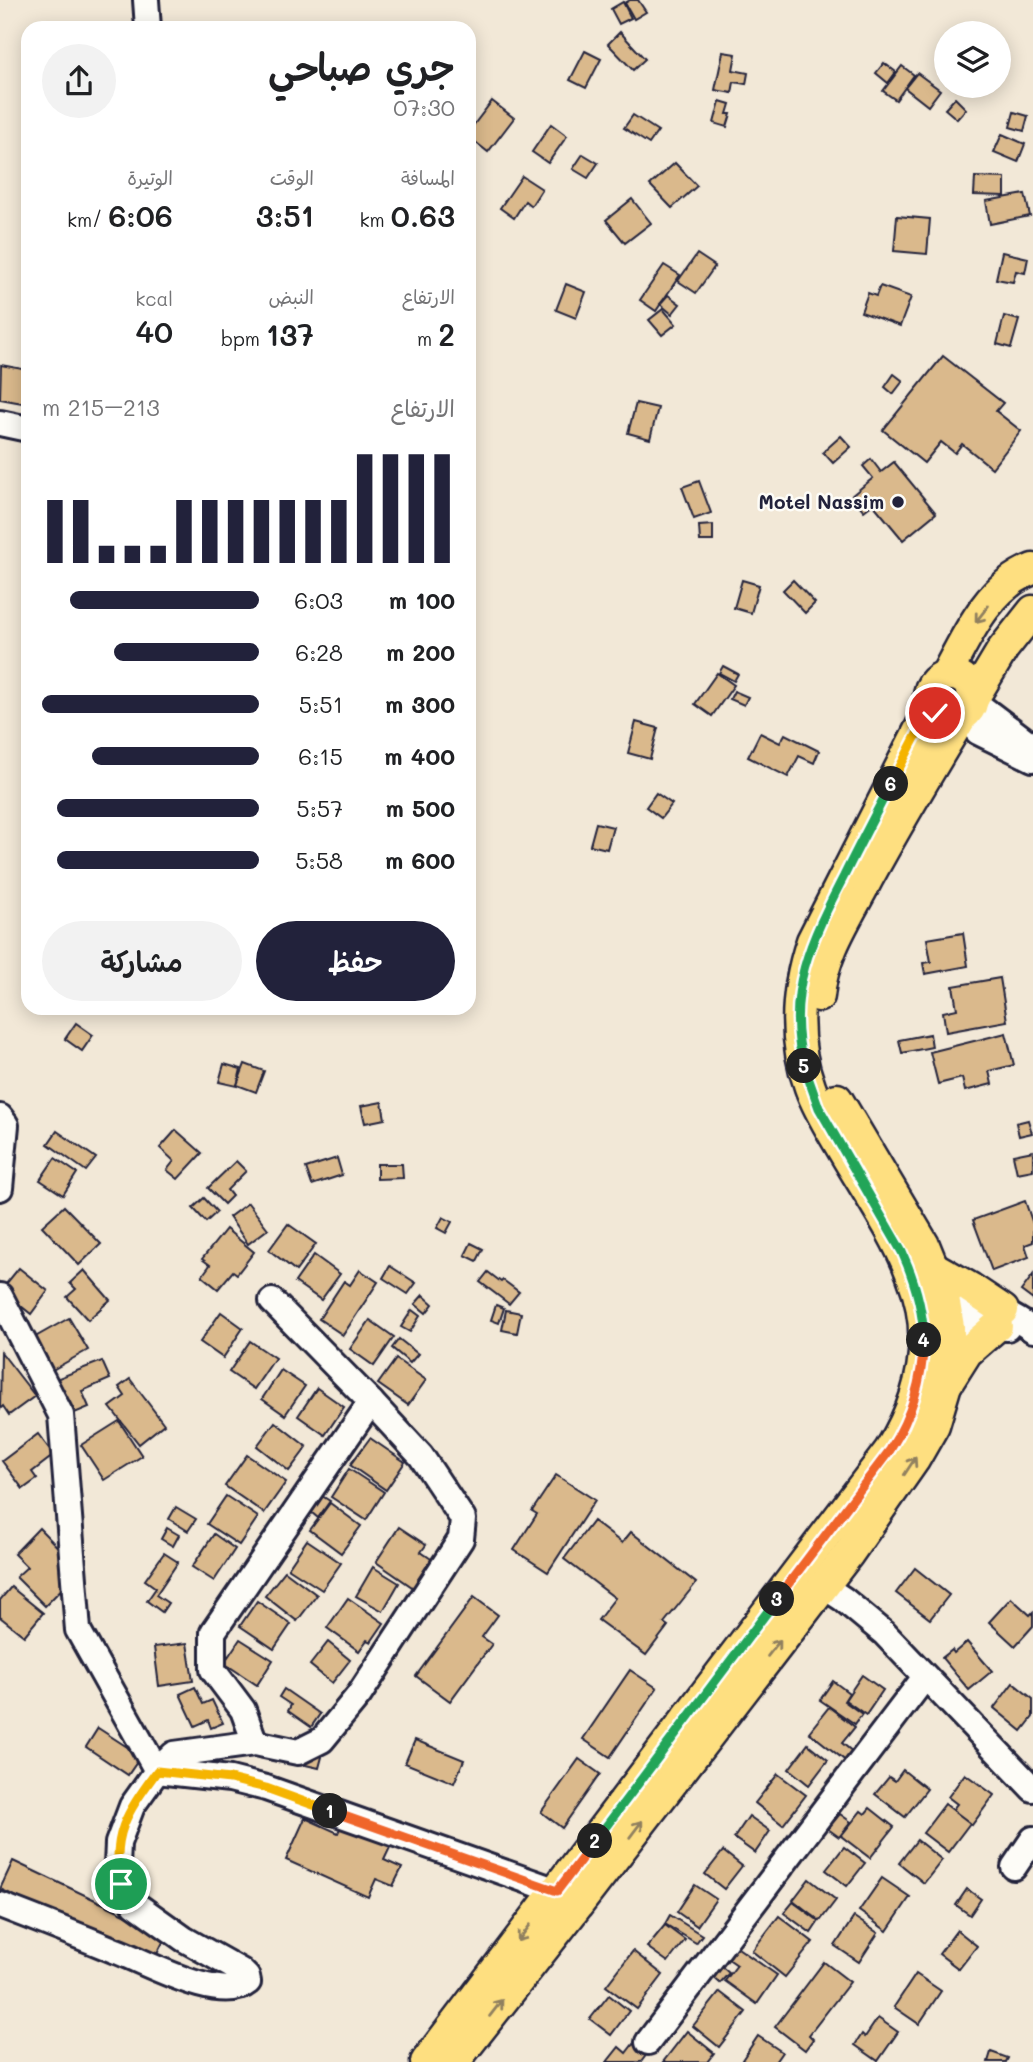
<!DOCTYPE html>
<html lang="ar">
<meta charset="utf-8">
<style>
:root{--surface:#fff;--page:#f2f2f2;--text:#202124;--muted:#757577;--accent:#22223b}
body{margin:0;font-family:Mali,"Playpen Sans Arabic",sans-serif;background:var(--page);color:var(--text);direction:rtl;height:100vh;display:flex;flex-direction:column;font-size:26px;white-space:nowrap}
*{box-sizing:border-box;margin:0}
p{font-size:23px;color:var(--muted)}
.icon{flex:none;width:38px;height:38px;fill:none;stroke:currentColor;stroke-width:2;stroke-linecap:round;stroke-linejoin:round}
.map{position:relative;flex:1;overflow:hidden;direction:ltr}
.side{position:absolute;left:21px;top:21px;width:455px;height:994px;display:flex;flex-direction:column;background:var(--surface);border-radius:21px;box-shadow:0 4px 18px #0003;direction:rtl}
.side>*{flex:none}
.fabs{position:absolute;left:934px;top:21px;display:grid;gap:14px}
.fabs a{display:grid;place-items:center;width:77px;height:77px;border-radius:50%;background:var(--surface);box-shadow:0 4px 18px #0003;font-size:35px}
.pin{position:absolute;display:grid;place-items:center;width:60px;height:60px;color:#fff;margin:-30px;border:4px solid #fff;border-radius:50%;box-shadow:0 2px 7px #0007}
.km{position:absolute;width:35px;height:35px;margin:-18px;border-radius:50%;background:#222;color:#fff;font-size:19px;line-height:35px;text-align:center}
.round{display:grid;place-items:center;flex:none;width:74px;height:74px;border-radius:37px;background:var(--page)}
.summary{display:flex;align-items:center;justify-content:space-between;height:119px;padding:0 21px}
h1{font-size:38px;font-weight:600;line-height:52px}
.figures{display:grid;grid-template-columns:repeat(3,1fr);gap:10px;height:119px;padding:7px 21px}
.figures div{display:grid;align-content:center}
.figures b{font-size:30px;font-weight:600}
.figures small{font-size:19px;font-weight:400}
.figures p{font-size:19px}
.chart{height:196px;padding:14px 21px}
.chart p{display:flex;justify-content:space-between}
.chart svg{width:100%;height:126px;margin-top:7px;stroke:var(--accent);stroke-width:6}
.action{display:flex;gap:14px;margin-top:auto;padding:14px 21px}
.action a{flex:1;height:80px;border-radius:42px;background:var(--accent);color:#fff;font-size:28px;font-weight:600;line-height:80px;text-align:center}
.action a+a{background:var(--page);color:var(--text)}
ul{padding:0 21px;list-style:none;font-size:23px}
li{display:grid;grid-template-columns:112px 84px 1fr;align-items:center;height:52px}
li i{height:18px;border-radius:9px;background:var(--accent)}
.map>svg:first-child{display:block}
</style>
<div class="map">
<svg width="1033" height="2062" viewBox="0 0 1033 2062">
<rect width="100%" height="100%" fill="#f2e8d7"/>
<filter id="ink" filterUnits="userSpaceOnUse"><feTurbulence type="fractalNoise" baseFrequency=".0143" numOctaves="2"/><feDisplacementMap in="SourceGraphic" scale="14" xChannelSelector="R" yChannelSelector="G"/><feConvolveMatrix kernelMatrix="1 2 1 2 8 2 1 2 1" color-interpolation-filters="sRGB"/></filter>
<g filter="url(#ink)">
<g fill="#dab98c" stroke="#22223b" stroke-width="2">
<polygon points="630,0 638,0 646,12 634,19 625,3"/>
<polygon points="623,2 631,18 619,24 611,9"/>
<polygon points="620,32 645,59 633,70 608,44"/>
<polygon points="585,51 601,59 586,88 570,80"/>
<polygon points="723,52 736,54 733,70 748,73 746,84 734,82 732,93 715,90"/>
<polygon points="884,63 896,72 888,83 876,73"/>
<polygon points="902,66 914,75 896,100 883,91"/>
<polygon points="917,73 940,90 928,106 905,88"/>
<polygon points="955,98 966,109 957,119 945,109"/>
<polygon points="492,101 514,118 488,152 469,137 469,131"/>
<polygon points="720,101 730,104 727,114 731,114 727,127 714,123"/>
<polygon points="1014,112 1028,116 1024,131 1010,127"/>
<polygon points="633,115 658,131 649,144 624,128"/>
<polygon points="551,124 567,136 548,163 532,152"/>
<polygon points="1002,134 1025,144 1018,162 994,152"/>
<polygon points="583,154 598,163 588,178 573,169"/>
<polygon points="675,163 697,186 672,208 650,185"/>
<polygon points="522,176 542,189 531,206 525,201 514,218 500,208"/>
<polygon points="975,177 1005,178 1005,196 974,195"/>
<polygon points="1025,194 1030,216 990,224 986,201"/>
<polygon points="632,199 651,223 625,243 606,220"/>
<polygon points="897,216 930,219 927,254 894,251"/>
<polygon points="1002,252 1028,258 1025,273 1016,271 1013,282 996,279"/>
<polygon points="697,254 715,266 696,293 678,281"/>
<polygon points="664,265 680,275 656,311 640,300"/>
<polygon points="566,284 586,292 576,318 556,310"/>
<polygon points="880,286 911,297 900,326 861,312 868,293 876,296"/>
<polygon points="668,295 680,304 672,314 660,304"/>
<polygon points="663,309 676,324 662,335 649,320"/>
<polygon points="1004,316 1019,320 1011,348 997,344"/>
<polygon points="943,356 1003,403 996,411 1021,431 992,468 962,444 955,453 941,442 924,463 883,430"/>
<polygon points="1,365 28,370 28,404 0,399"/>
<polygon points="894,374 903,381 893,394 885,387"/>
<polygon points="636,403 658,408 650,439 628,433"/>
<polygon points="841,436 851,447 833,463 823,452"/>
<polygon points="871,459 881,472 894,462 936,513 903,540 873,504 864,511 851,496 873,478 863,466"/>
<polygon points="699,481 711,513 694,519 682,487"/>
<polygon points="713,525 713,541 700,541 699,526"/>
<polygon points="742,580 759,585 751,613 734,608"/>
<polygon points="793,580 815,603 805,613 783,590"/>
<polygon points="723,666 738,674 734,681 719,673"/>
<polygon points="717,673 734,685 712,716 695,704"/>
<polygon points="734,691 748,697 744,705 730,699"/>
<polygon points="636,722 658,728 650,759 628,753"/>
<polygon points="760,733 780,743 785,734 819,751 814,763 799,756 788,777 748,757"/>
<polygon points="656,793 672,804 661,818 646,807"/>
<polygon points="596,823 613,827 607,849 590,845"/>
<polygon points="963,933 968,966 925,974 923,963 931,962 927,939"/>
<polygon points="1000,978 1007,1021 946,1032 943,1012 957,1009 953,986"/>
<polygon points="76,1023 93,1035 82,1051 65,1039"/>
<polygon points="1006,1033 1014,1065 989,1071 992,1084 965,1091 962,1078 938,1084 930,1052"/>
<polygon points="930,1034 932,1047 902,1053 899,1040"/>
<polygon points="224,1064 241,1069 237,1086 219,1082"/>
<polygon points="245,1064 264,1071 256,1092 237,1085"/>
<polygon points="382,1102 385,1119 365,1123 361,1106"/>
<polygon points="1028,1120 1032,1133 1019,1136 1016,1123"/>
<polygon points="176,1130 202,1153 178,1179 167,1170 174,1161 160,1148"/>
<polygon points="57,1131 96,1158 86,1171 48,1144"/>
<polygon points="1033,1151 1033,1170 1017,1173 1013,1155"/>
<polygon points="55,1158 77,1173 63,1195 40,1180"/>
<polygon points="337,1158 342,1175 312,1185 306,1168"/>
<polygon points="236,1161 246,1171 227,1190 232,1196 224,1204 208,1188"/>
<polygon points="377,1164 402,1164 403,1178 377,1179"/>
<polygon points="204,1198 217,1212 206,1222 193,1208"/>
<polygon points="1025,1201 1033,1224 1033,1242 1025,1245 1029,1257 992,1271 973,1220"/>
<polygon points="248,1203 268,1229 248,1244 229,1217"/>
<polygon points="64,1206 101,1244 79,1265 42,1226"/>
<polygon points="443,1217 452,1222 446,1233 437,1228"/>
<polygon points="288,1224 316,1244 296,1271 269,1250"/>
<polygon points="226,1229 254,1252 237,1274 233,1271 218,1289 202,1276 210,1265 202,1259"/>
<polygon points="471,1243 483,1249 477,1261 465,1255"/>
<polygon points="314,1255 340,1274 321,1300 295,1282"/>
<polygon points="390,1266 416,1283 408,1294 383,1278"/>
<polygon points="19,1268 48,1291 31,1314 1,1290"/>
<polygon points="84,1270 110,1300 88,1320 67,1297 76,1289 70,1283"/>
<polygon points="360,1270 378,1282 343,1335 319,1319 344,1281 350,1285"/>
<polygon points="488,1272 501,1282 503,1280 519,1292 509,1304 480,1282"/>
<polygon points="1033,1275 1033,1300 1021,1291"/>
<polygon points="423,1295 433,1304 426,1313 415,1304"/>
<polygon points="496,1305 504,1308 499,1323 491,1320"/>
<polygon points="412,1310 420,1316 410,1332 401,1327"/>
<polygon points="506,1310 521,1313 517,1333 502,1330"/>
<polygon points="221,1312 243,1328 223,1358 200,1342"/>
<polygon points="69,1318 88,1350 47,1373 23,1344"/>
<polygon points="370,1320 394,1337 374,1366 350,1349"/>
<polygon points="399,1339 418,1354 410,1363 392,1348"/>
<polygon points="250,1341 275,1358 254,1389 229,1372"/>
<polygon points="1,1352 35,1396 9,1415 3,1406 0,1409"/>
<polygon points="396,1359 426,1380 408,1405 378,1384"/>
<polygon points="102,1361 110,1379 82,1391 89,1407 70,1415 56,1379"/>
<polygon points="281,1370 305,1386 285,1415 262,1399"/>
<polygon points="130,1379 164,1424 139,1444 110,1407 125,1396 119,1387"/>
<polygon points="317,1388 344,1407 325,1435 298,1416"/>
<polygon points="119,1421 142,1456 104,1480 81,1445"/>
<polygon points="275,1422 307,1447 289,1471 257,1446"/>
<polygon points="38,1434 54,1455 32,1472 37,1479 23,1489 2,1461"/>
<polygon points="370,1438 405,1462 386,1490 350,1465"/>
<polygon points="247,1455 286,1482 264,1513 225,1486"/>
<polygon points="349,1469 384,1492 366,1520 331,1497"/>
<polygon points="556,1475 595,1500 548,1572 514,1550 537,1514 532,1511"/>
<polygon points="226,1496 258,1517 239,1545 207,1524"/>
<polygon points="322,1496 330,1501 318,1518 311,1512"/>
<polygon points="330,1503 361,1526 341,1553 310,1530"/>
<polygon points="176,1507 196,1519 188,1531 169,1519"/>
<polygon points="593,1521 622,1543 631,1532 696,1583 664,1623 668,1626 646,1655 598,1620 615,1598 564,1559"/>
<polygon points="399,1527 426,1545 421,1552 437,1563 418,1591 376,1562"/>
<polygon points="39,1528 80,1570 45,1606 16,1577 27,1567 14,1554"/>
<polygon points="167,1528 179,1535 173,1546 161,1539"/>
<polygon points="214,1534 235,1549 214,1581 192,1567"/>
<polygon points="307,1540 341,1563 322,1590 288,1568"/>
<polygon points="164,1553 178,1562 156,1595 168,1603 162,1612 147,1601 156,1588 145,1580"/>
<polygon points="373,1567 399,1583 383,1611 356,1596"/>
<polygon points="915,1568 949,1595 930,1619 896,1593"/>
<polygon points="285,1571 317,1595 297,1621 265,1596"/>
<polygon points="11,1587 43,1613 24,1636 0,1617 0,1600"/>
<polygon points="474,1597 498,1615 482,1637 492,1644 450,1701 416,1676"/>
<polygon points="348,1598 384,1623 371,1642 367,1640 359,1651 327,1628"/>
<polygon points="1011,1598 1030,1615 1033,1612 1033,1626 1015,1646 989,1622"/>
<polygon points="257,1601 291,1624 274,1649 240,1626"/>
<polygon points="240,1639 273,1660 257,1685 224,1663"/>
<polygon points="328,1642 350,1660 332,1683 310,1665"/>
<polygon points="967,1642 992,1671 969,1690 942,1658 952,1650 954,1653"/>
<polygon points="187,1643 193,1681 159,1686 154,1647"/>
<polygon points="630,1670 657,1688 610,1757 583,1739"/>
<polygon points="862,1675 883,1690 866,1715 845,1700"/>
<polygon points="833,1681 849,1693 844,1701 862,1714 855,1724 820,1700"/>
<polygon points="1013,1683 1033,1699 1033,1717 1022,1731 994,1708"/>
<polygon points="195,1687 203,1704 212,1700 223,1723 211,1728 208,1720 195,1726 180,1694"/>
<polygon points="284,1689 320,1714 311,1727 288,1711 291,1705 279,1697"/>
<polygon points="829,1707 855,1727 842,1743 854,1753 847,1762 809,1732"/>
<polygon points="98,1728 141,1756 128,1775 86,1747"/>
<polygon points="415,1740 464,1760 454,1783 405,1763"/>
<polygon points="808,1744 828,1760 809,1785 789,1769"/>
<polygon points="304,1749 323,1753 319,1768 301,1764"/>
<polygon points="579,1759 600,1774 562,1828 541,1812"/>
<polygon points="903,1770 927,1789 905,1817 875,1794 889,1777 895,1781"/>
<polygon points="778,1774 806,1795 783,1825 755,1803"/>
<polygon points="965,1774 994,1795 972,1825 952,1810 957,1804 948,1797"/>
<polygon points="945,1804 970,1823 948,1852 923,1833"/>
<polygon points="870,1808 894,1827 870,1858 841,1836 861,1811 865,1814"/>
<polygon points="840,1814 851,1822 839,1837 828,1829"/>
<polygon points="749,1816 770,1831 755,1853 734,1838"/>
<polygon points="305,1818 338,1833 344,1819 393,1841 384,1860 402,1868 393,1886 376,1879 368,1897 286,1860"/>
<polygon points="917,1840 942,1860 924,1883 899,1863"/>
<polygon points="844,1847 865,1863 847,1886 826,1870"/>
<polygon points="723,1851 742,1866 724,1889 705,1874"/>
<polygon points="13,1861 167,1934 153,1962 0,1889"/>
<polygon points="882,1878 910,1897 887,1931 859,1911"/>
<polygon points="809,1879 836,1900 820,1921 793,1900"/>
<polygon points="695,1885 716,1899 697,1926 677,1912"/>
<polygon points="967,1889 981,1899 970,1915 956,1905"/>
<polygon points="793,1902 819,1921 811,1933 784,1913"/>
<polygon points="670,1915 702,1935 696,1943 665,1924"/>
<polygon points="779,1916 813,1942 785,1977 752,1951"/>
<polygon points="854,1917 878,1933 859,1962 835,1946"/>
<polygon points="665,1925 685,1940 668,1962 647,1947"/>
<polygon points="957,1930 977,1946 959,1969 939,1954"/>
<polygon points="735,1946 777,1975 757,2004 725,1981 737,1965 727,1958"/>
<polygon points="633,1951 663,1975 637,2009 606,1986"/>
<polygon points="824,1962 850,1982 809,2035 813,2039 805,2050 775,2027"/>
<polygon points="721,1966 729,1973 720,1983 712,1976"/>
<polygon points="916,1974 941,1991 919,2024 894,2007"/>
<polygon points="720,1992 746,2012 719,2047 693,2026"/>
<polygon points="609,1995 629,2011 611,2035 590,2019"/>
<polygon points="878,2018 898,2032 878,2061 855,2045 862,2034 865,2037"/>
<polygon points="687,2031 714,2053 707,2062 663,2062"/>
<polygon points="758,2036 782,2052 775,2062 745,2062 742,2060"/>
<polygon points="633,2044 647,2054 641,2062 607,2062 619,2047 626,2053"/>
<polygon points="991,2052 1008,2058 1006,2062 988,2062"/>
</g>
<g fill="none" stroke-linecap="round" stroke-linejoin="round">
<defs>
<g id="minor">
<polyline points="146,0 148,28"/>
<polyline points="0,423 28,429"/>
<polyline points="973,701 1030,744"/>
<polyline points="964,716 978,732 1033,759"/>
<polyline points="0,1117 6,1125 0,1188"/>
<polyline points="0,1296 61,1415 78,1630 157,1771"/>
<path d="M 929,1301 C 977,1301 993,1302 1033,1330"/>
<polyline points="931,1328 982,1325 1007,1328"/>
<polyline points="823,1586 843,1599 884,1633 1033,1789"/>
<polyline points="255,1743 243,1710 213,1670 213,1632 371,1402"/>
<polyline points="157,1771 230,1779 266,1788 557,1891 571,1901"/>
<polyline points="1014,1867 1033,1839"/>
<path d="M 0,1905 C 39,1920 77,1935 116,1951 C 144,1961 221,2005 248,1982 L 247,1977 L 241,1971 L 184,1939 L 135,1904 L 121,1884 L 117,1866 L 118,1843 L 132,1806 L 157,1771 L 174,1754 L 255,1743 L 298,1752 L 322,1740 L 359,1695 L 461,1539 L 463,1519 L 421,1456 L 371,1402 L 272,1301"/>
<polyline points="648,2042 925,1677"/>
</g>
<g id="major">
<circle cx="951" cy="697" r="22"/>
<path d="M 946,675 C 966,637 989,585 1033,569"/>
<polyline points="973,699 1003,649 1033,611"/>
<path d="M 819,996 C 822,958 843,924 861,891 C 892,832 927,775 961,718"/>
<polyline points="935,1268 970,1288 1003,1310"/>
<polyline points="948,1382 967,1352 997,1326"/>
<path d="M 426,2062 L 890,1450 C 924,1395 936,1334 911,1273 C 896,1233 866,1190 844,1152 C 832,1131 818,1110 810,1087 C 792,1038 796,989 812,941 L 931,707"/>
<polyline points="454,2062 577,1906 849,1553 914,1460 934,1425 946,1385 949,1364 949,1327 943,1292 924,1245 837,1099"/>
</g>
</defs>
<use href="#minor" stroke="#22223b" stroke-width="30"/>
<use href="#major" stroke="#22223b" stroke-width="35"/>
<use href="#minor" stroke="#fdfcf7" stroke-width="24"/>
<use href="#major" stroke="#fedf80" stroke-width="30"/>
</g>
<defs><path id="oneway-shaft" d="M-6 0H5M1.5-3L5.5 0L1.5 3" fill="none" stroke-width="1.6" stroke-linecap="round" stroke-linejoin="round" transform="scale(1.75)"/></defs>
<g stroke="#90805e">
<use href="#oneway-shaft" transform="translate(982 614) rotate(128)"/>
<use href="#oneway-shaft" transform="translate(910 1466) rotate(-57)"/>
<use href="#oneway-shaft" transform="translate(774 1648) rotate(-52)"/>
<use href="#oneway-shaft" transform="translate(636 1829) rotate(-53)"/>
<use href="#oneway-shaft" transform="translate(524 1933) rotate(127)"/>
<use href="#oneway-shaft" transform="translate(496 2008) rotate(-52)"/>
</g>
</g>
<g fill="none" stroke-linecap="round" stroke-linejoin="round" filter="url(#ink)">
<defs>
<path id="split-1" d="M 121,1884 C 110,1834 129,1810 157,1771 L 230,1779 L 266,1788 L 330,1811"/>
<polyline id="split-2" points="330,1811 557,1891 595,1841"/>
<polyline id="split-3" points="595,1841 777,1599"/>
<path id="split-4" d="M 777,1599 L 890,1450 C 912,1415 922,1381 924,1340"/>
<path id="split-5" d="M 804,1066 L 819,1108 L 902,1252 C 915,1281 923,1309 924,1340"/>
<path id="split-6" d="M 804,1066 C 784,994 812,938 844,876 C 859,845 875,815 891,784"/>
<polyline id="split-7" points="891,784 931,707 935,713"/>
</defs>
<use href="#split-1" stroke="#fff" stroke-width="14"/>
<use href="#split-2" stroke="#fff" stroke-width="14"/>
<use href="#split-3" stroke="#fff" stroke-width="14"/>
<use href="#split-4" stroke="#fff" stroke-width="14"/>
<use href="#split-5" stroke="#fff" stroke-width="14"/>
<use href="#split-6" stroke="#fff" stroke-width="14"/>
<use href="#split-7" stroke="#fff" stroke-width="14"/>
<use href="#split-1" stroke="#f5b400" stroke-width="9"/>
<use href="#split-2" stroke="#f0652b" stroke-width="9"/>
<use href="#split-3" stroke="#22a559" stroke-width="9"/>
<use href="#split-4" stroke="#f0652b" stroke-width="9"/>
<use href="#split-5" stroke="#22a559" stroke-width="9"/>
<use href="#split-6" stroke="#22a559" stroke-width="9"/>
<use href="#split-7" stroke="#f5b400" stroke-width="9"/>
</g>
<circle fill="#22223b" stroke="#fdfcf7" stroke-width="2.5" cx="898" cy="502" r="7"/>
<g text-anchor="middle" stroke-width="5" stroke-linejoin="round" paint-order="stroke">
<g font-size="19" font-weight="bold" fill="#22223b" stroke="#fdfcf7" text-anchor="end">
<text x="884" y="509">Motel Nassim</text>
</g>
</g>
</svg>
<div class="fabs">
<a><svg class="icon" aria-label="layers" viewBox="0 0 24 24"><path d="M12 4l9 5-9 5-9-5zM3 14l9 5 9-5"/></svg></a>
</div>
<div class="pin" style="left:121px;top:1884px;background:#1e9e55"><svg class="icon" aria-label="arrive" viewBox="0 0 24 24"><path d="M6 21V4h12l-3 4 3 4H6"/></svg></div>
<div class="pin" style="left:935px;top:713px;background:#d93025"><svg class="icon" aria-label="check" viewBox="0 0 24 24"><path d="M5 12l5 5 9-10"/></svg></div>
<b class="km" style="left:330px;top:1811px">1</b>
<b class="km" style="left:595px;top:1841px">2</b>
<b class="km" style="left:777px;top:1599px">3</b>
<b class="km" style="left:924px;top:1340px">4</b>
<b class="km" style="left:804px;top:1066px">5</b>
<b class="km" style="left:891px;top:784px">6</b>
<section class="side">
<div class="summary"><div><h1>جري صباحي</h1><p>07:30</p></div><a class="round"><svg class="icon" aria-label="share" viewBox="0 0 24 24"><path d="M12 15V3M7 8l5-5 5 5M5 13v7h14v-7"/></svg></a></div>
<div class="figures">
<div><p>المسافة</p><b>0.63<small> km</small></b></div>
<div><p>الوقت</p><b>3:51</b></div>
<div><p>الوتيرة</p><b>6:06<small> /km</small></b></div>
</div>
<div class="figures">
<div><p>الارتفاع</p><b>2<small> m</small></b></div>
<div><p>النبض</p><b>137<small> bpm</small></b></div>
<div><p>kcal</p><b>40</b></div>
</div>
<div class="chart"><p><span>الارتفاع</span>213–215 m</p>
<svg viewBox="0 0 160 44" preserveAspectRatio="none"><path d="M5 44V22M15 44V22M25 44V38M35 44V38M45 44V38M55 44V22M65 44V22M75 44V22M85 44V22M95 44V22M105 44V22M115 44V22M125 44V6M135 44V6M145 44V6M155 44V6"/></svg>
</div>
<ul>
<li><b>100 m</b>6:03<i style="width:87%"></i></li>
<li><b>200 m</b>6:28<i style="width:67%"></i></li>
<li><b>300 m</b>5:51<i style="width:100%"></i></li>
<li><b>400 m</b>6:15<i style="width:77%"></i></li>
<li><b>500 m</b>5:57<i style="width:93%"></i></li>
<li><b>600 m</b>5:58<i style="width:93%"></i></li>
</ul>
<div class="action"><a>حفظ</a><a>مشاركة</a></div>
</section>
</div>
